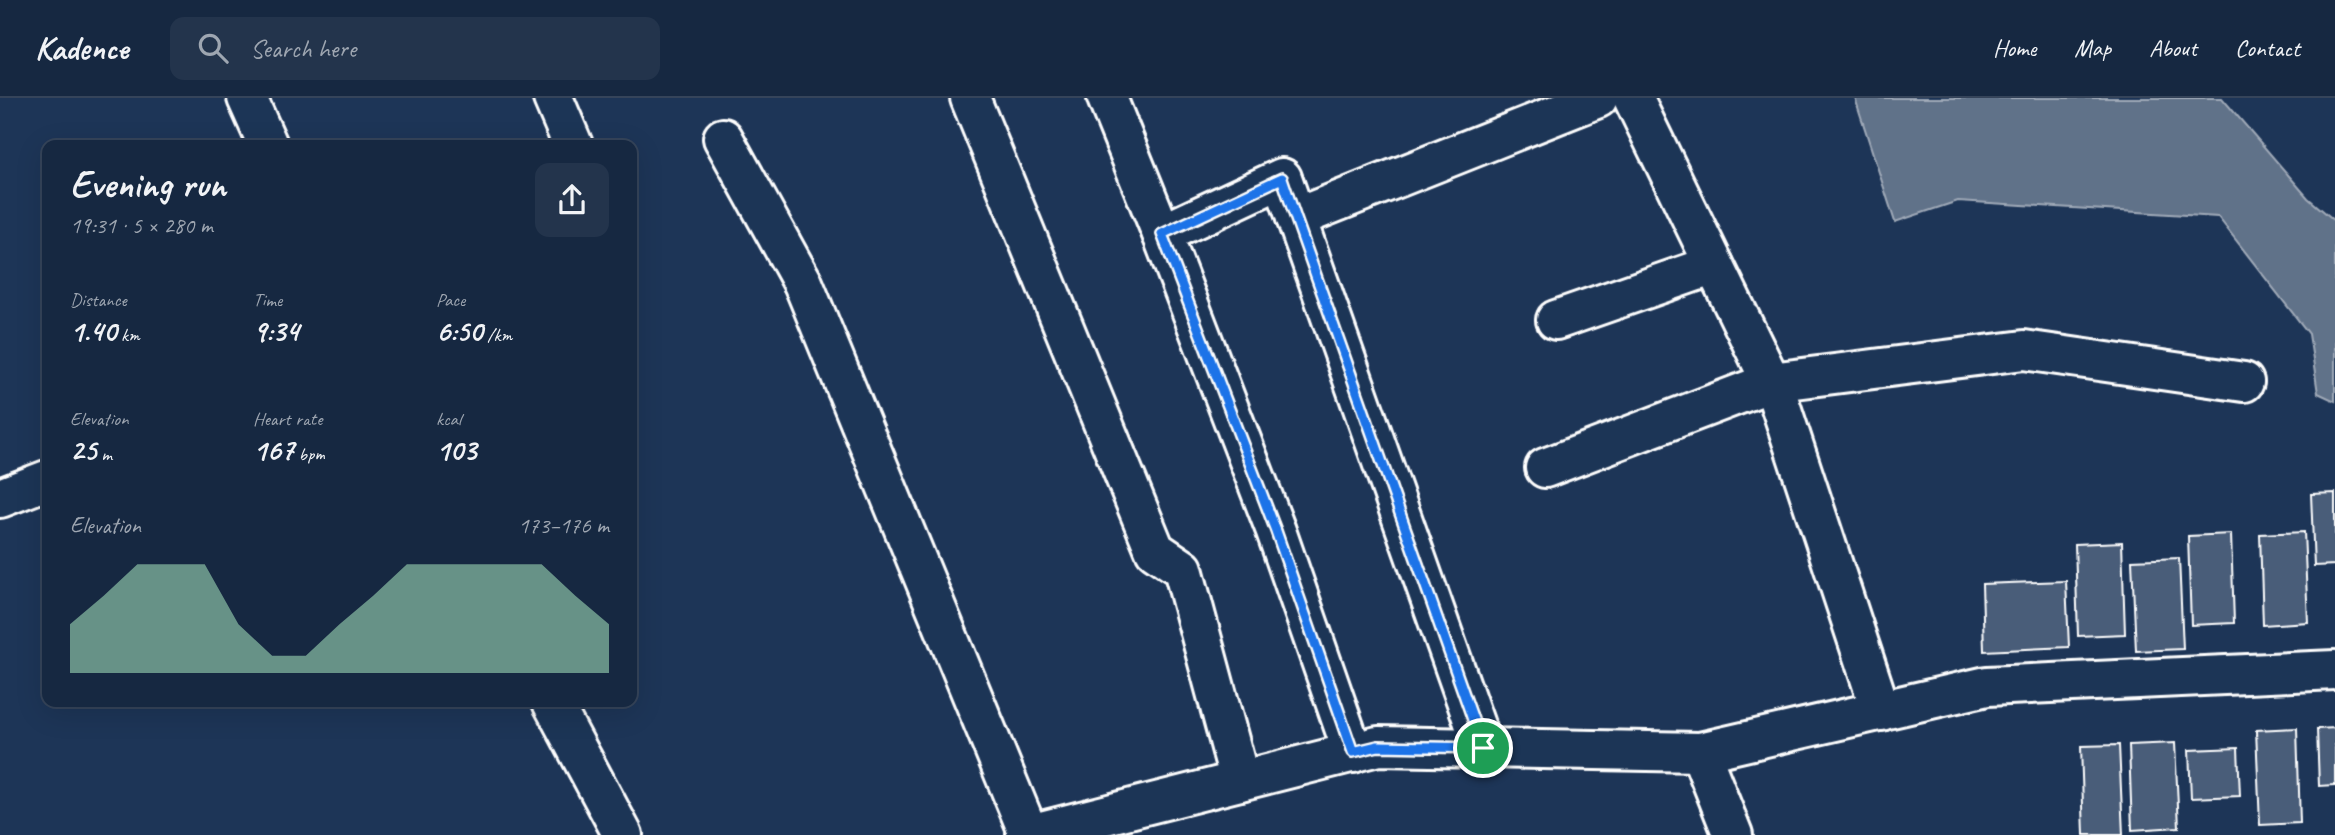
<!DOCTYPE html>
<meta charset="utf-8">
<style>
:root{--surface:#162841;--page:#23344c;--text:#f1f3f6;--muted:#9ea6b1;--line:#35445a;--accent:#8abfa5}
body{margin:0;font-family:Caveat,sans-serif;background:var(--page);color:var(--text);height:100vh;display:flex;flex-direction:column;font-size:26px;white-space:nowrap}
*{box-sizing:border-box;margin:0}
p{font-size:23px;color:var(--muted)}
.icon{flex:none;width:38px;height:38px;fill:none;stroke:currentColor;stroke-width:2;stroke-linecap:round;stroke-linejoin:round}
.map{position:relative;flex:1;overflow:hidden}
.panel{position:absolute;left:42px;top:42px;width:595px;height:567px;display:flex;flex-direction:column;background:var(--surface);border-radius:14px;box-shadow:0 7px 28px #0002,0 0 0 2px var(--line)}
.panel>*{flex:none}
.pin{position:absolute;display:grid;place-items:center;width:60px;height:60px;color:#fff;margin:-30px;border:4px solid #fff;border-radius:50%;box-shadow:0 2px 7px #0007}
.round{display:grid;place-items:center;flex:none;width:74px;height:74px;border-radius:14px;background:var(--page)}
.headline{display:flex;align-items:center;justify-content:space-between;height:119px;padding:0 28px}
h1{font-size:38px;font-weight:800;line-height:52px}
.metrics{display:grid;grid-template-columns:repeat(3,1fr);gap:10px;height:119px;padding:7px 28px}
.metrics div{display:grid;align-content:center}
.metrics b{font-size:30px;font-weight:800}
.metrics small{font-size:19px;font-weight:400}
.metrics p{font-size:19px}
.chart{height:196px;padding:14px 28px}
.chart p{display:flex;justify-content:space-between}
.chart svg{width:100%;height:126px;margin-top:7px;fill:var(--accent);opacity:.7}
header{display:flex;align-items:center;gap:42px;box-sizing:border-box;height:98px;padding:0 35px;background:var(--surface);border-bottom:2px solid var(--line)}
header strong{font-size:33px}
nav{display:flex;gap:38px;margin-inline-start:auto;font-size:24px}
.search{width:490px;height:63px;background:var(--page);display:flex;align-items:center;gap:18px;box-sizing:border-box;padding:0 24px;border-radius:14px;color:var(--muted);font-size:26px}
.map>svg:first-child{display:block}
</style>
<header>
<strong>Kadence</strong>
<div class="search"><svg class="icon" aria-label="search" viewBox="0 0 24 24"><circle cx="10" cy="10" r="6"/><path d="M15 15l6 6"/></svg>Search here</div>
<nav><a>Home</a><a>Map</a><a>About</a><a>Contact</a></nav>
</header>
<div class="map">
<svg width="2335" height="737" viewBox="0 0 2335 737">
<rect width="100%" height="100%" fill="#1d3557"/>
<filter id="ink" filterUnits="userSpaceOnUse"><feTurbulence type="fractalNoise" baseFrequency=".0143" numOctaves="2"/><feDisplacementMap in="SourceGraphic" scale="14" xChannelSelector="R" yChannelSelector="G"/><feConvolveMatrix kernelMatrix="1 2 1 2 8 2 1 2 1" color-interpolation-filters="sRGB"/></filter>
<g filter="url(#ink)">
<polygon fill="#617289" stroke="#a0aab8" stroke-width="2" points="1855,0 2222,0 2308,100 2335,123 2335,303 2318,295 2309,236 2218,119 1958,103 1895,124"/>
<g fill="#4a5d79" stroke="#fff" stroke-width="2">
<polygon points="2335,395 2335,467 2314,468 2311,396"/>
<polygon points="2304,434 2308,524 2263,527 2260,436"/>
<polygon points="2231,436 2234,525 2191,527 2188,438"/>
<polygon points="2122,444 2125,536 2078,538 2075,446"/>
<polygon points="2179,460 2183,551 2136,553 2132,462"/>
<polygon points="2066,483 2069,549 1984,553 1982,486"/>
<polygon points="2297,630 2300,725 2260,727 2256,632"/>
<polygon points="2335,630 2335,687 2319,688 2317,631"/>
<polygon points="2175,645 2179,729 2132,732 2129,647"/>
<polygon points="2119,647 2123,737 2084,737 2081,648"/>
<polygon points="2238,650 2240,698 2191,700 2189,652"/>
</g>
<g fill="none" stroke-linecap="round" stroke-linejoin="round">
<defs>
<g id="minor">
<polyline points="247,0 268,47"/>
<polyline points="553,0 573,47"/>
<polyline points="970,0 1155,452 1183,471 1240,683"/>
<polyline points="1107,0 1162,136 1282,80 1483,650"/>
<polyline points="1633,0 1776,294 1881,613"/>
<polyline points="723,40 803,185 1029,736"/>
<polyline points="1296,120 1598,0"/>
<polyline points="1162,136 1276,433 1353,655"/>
<polyline points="1556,222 1714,167"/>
<polyline points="1545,370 1771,284 2024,252 2244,284"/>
<polyline points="0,400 47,382"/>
<polyline points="552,604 623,737"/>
<polyline points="1700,654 1733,737"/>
<polyline points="1026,737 1378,648 1700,654 1987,588 2335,572"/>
</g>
</defs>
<use href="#minor" stroke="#fff" stroke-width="44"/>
<use href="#minor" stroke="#1d3557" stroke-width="38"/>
</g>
</g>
<g fill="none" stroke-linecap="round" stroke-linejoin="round" filter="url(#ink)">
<defs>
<polygon id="route" points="1282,80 1296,121 1483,650 1378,648 1353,654 1276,433 1162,136"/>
</defs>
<use href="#route" stroke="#fff" stroke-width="14"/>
<use href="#route" stroke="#1a73e8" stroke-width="9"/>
</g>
</svg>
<div class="pin" style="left:1483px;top:650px;background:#1e9e55"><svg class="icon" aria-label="arrive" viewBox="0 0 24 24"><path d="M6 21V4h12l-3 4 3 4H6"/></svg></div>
<section class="panel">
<div class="headline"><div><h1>Evening run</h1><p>19:31 · 5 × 280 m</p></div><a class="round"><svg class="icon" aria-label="share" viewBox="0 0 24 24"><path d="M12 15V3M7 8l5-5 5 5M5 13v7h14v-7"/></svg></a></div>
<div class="metrics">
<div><p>Distance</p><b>1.40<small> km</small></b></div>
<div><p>Time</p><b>9:34</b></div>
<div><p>Pace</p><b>6:50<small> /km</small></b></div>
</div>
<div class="metrics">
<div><p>Elevation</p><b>25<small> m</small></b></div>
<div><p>Heart rate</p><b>167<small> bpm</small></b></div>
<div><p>kcal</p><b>103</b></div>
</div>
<div class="chart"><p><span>Elevation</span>173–176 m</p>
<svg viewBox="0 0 160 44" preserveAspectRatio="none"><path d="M0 44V27L10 17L20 6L30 6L40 6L50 27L60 38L70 38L80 27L90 17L100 6L110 6L120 6L130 6L140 6L150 17L160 27V44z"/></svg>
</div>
</section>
</div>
